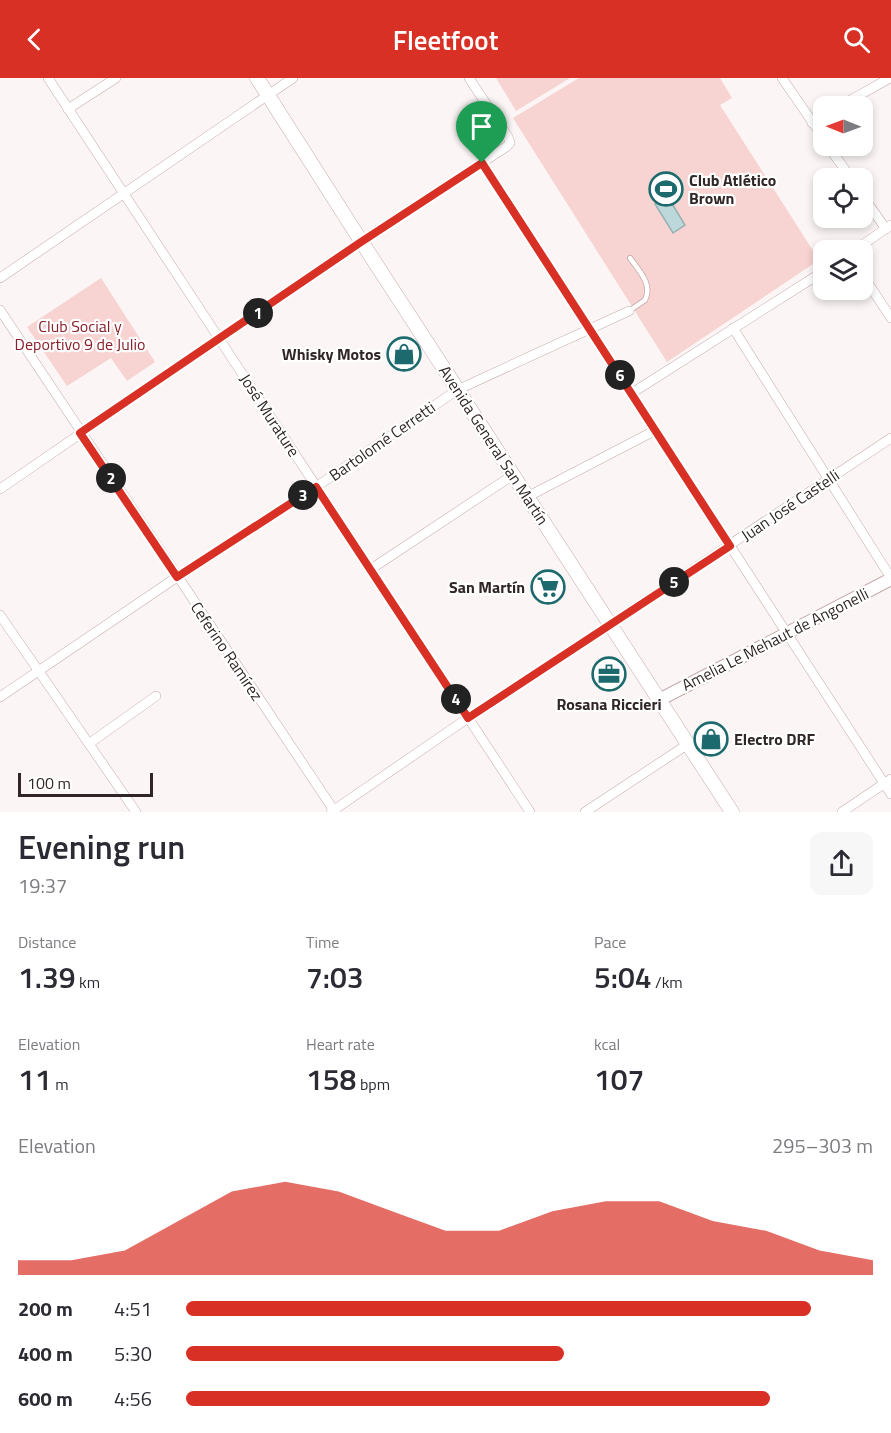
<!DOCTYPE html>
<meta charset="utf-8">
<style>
:root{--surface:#fff;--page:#f7f7f7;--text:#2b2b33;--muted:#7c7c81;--accent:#d93025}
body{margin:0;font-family:"Titillium Web",sans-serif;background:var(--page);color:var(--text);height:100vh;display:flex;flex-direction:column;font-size:22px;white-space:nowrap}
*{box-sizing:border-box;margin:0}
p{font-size:20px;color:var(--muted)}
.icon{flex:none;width:33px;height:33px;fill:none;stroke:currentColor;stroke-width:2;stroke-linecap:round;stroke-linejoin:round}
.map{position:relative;height:734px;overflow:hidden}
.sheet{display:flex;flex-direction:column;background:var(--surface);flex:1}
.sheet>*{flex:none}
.needle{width:39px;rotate:271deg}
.tools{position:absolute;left:813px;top:18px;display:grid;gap:12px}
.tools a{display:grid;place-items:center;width:60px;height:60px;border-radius:12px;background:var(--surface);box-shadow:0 3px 9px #0003;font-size:30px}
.scale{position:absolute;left:18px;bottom:15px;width:135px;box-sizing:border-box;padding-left:6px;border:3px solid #302625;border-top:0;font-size:16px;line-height:21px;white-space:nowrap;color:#302625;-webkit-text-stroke:4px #fff;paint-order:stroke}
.pin{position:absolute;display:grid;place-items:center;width:51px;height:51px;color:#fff;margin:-62px -26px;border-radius:50% 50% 50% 0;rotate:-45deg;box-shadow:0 0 6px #0007}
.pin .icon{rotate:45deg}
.km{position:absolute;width:30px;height:30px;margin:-15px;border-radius:50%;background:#222;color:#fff;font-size:16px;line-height:30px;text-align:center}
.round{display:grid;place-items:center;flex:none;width:63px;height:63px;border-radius:12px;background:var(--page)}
.overview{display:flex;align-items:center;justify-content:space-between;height:102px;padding:0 18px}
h1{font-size:33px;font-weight:600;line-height:45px}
.metrics{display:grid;grid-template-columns:repeat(3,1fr);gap:9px;height:102px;padding:6px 18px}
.metrics div{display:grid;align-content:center}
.metrics b{font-size:30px;font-weight:600}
.metrics small{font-size:16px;font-weight:400}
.metrics p{font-size:16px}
.chart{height:168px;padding:12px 18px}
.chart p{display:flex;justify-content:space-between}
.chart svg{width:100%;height:108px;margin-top:6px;fill:var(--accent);opacity:.7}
ul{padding:0 18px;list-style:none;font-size:20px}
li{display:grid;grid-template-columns:96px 72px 1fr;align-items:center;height:45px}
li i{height:15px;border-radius:8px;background:var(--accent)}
header{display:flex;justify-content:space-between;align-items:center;height:78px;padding:0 18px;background:var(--accent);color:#fff;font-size:27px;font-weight:600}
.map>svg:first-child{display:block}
</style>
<header><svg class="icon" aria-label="back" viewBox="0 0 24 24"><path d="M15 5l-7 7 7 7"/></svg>Fleetfoot<svg class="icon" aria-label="search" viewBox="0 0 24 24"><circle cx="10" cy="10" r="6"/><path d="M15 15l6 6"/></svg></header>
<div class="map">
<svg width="891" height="734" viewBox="0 0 891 734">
<rect width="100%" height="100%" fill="#fbf6f5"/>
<g fill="#f7d3d1">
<polygon points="496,0 570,0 516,33"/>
<polygon points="579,0 720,0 732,20 720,27 819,182 667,284 513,40"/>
<polygon points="101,200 155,284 127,303 111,280 67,308 27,249"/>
</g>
<polygon fill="#bcd8da" stroke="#96b1b2" stroke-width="1.5" points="668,119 685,147 673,155 655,126"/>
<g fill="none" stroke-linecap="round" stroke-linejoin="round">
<defs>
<path id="service" d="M 629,233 L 645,222 C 653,206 639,193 630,180"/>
<g id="minor">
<polyline points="48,0 530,734"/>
<polyline points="782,0 824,61"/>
<polyline points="840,28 890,0"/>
<polyline points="68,31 116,0"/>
<polyline points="812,45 824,38"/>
<polyline points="828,68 851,100"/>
<polyline points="482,85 891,716"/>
<polyline points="862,117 886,151"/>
<polyline points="855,172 891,147"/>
<polyline points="862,196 891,240"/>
<polyline points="0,200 293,0"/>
<polyline points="0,232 335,734"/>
<polyline points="733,250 891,500"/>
<polyline points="632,315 824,193"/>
<polyline points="0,411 361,163 506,69 510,65 508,59 469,0"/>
<polyline points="527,419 656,352"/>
<polyline points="371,491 513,397"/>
<polyline points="0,537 136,734"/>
<polyline points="0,619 177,499 316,409 457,312 629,233"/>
<polyline points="90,665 156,618"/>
<polyline points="331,734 468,640 891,360"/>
<polyline points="585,734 688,666"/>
<polyline points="842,734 891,701"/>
</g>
<polyline id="tertiary" points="659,622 891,501"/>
<polyline id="secondary" points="257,0 361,163 732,734"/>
</defs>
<use href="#service" stroke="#c5abaa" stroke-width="6"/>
<use href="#minor" stroke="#c5abaa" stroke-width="10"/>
<use href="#tertiary" stroke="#c5abaa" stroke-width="14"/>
<use href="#secondary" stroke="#c5abaa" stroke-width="15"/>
<use href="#service" stroke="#fff" stroke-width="4.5"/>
<use href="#minor" stroke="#fff" stroke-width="9"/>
<use href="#tertiary" stroke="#fff" stroke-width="12"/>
<use href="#secondary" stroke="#fff" stroke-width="14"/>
</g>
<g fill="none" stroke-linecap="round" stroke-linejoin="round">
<defs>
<polygon id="route" points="482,85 730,468 468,640 316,409 177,499 80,355 361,164"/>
</defs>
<use href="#route" stroke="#fff" stroke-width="12"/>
<use href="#route" stroke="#d93025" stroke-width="8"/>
</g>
<defs>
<symbol id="stadium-ring" viewBox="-11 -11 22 22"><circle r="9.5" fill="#fff" stroke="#1d6a6e" stroke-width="1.5"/><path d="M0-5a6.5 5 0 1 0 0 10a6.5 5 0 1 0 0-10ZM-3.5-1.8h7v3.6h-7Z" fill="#1d6a6e"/></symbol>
<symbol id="shop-ring" viewBox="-11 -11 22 22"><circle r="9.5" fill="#fff" stroke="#1d6a6e" stroke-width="1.5"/><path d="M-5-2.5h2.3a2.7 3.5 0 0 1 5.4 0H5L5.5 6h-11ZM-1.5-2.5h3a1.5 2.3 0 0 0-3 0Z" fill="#1d6a6e"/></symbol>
<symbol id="supermarket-ring" viewBox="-11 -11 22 22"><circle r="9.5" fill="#fff" stroke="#1d6a6e" stroke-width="1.5"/><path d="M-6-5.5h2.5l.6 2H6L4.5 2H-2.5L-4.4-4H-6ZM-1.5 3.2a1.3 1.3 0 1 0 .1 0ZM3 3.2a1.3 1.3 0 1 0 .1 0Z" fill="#1d6a6e"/></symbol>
<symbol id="office-ring" viewBox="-11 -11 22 22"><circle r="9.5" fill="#fff" stroke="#1d6a6e" stroke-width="1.5"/><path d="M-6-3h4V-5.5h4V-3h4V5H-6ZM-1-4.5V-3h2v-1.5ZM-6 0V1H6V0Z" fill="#1d6a6e"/></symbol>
</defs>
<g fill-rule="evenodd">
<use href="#stadium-ring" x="647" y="92" width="38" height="38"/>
<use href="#shop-ring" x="385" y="257" width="38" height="38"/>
<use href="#supermarket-ring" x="529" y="490" width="38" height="38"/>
<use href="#office-ring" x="590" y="577" width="38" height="38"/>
<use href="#shop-ring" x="692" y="642" width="38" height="38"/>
</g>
<g text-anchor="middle" stroke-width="4.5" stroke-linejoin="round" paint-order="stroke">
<g font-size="16" font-weight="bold" fill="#302625" stroke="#fff" text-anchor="start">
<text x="689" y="108">Club Atlético<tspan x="689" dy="18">Brown</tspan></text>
<text x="381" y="282" text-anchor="end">Whisky Motos</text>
<text x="525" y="515" text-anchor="end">San Martín</text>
<text x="609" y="632" text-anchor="middle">Rosana Riccieri</text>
<text x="734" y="667">Electro DRF</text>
</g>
<g font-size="16" fill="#891f29" stroke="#fff">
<text x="80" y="254">Club Social y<tspan x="80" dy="18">Deportivo 9 de Julio</tspan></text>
</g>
<g font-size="16" fill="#302625" stroke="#fff">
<text transform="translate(270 337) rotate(57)" y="6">José Murature</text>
<text transform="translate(382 363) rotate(-35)" y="6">Bartolomé Cerretti</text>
<text transform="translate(494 367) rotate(57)" y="6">Avenida General San Martín</text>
<text transform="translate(790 427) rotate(-34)" y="6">Juan José Castelli</text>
<text transform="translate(775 561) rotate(-27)" y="6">Amelia Le Mehaut de Angonelli</text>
<text transform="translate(227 573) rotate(56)" y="6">Ceferino Ramírez</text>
</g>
</g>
</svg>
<div class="tools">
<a><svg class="needle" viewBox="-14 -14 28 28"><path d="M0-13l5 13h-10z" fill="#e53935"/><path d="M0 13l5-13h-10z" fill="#7c7c81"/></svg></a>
<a><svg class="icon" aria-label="locate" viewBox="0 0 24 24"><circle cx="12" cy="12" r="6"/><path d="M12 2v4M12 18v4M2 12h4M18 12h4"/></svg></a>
<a><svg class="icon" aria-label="layers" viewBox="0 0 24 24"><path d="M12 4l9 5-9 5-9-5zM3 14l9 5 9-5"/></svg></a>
</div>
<div class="scale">100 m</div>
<div class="pin" style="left:482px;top:85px;background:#1e9e55"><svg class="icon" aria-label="arrive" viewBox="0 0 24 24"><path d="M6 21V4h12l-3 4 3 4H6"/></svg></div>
<b class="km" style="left:258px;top:235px">1</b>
<b class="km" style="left:111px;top:400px">2</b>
<b class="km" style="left:303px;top:417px">3</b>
<b class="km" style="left:456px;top:621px">4</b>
<b class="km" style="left:674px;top:504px">5</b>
<b class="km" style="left:620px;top:297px">6</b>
</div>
<section class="sheet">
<div class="overview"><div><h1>Evening run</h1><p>19:37</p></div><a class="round"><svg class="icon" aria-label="share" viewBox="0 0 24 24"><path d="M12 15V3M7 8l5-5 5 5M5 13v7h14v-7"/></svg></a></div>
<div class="metrics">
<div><p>Distance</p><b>1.39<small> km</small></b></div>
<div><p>Time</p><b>7:03</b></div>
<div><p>Pace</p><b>5:04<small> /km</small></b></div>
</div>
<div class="metrics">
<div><p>Elevation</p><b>11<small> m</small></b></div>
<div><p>Heart rate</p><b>158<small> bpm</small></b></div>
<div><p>kcal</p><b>107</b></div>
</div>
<div class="chart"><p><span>Elevation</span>295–303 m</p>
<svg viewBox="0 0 160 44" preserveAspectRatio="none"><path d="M0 44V38L10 38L20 34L30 22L40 10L50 6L60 10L70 18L80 26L90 26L100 18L110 14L120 14L130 22L140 26L150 34L160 38V44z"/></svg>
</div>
<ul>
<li><b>200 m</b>4:51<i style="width:91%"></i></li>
<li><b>400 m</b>5:30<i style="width:55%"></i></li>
<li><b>600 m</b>4:56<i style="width:85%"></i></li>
</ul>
</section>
